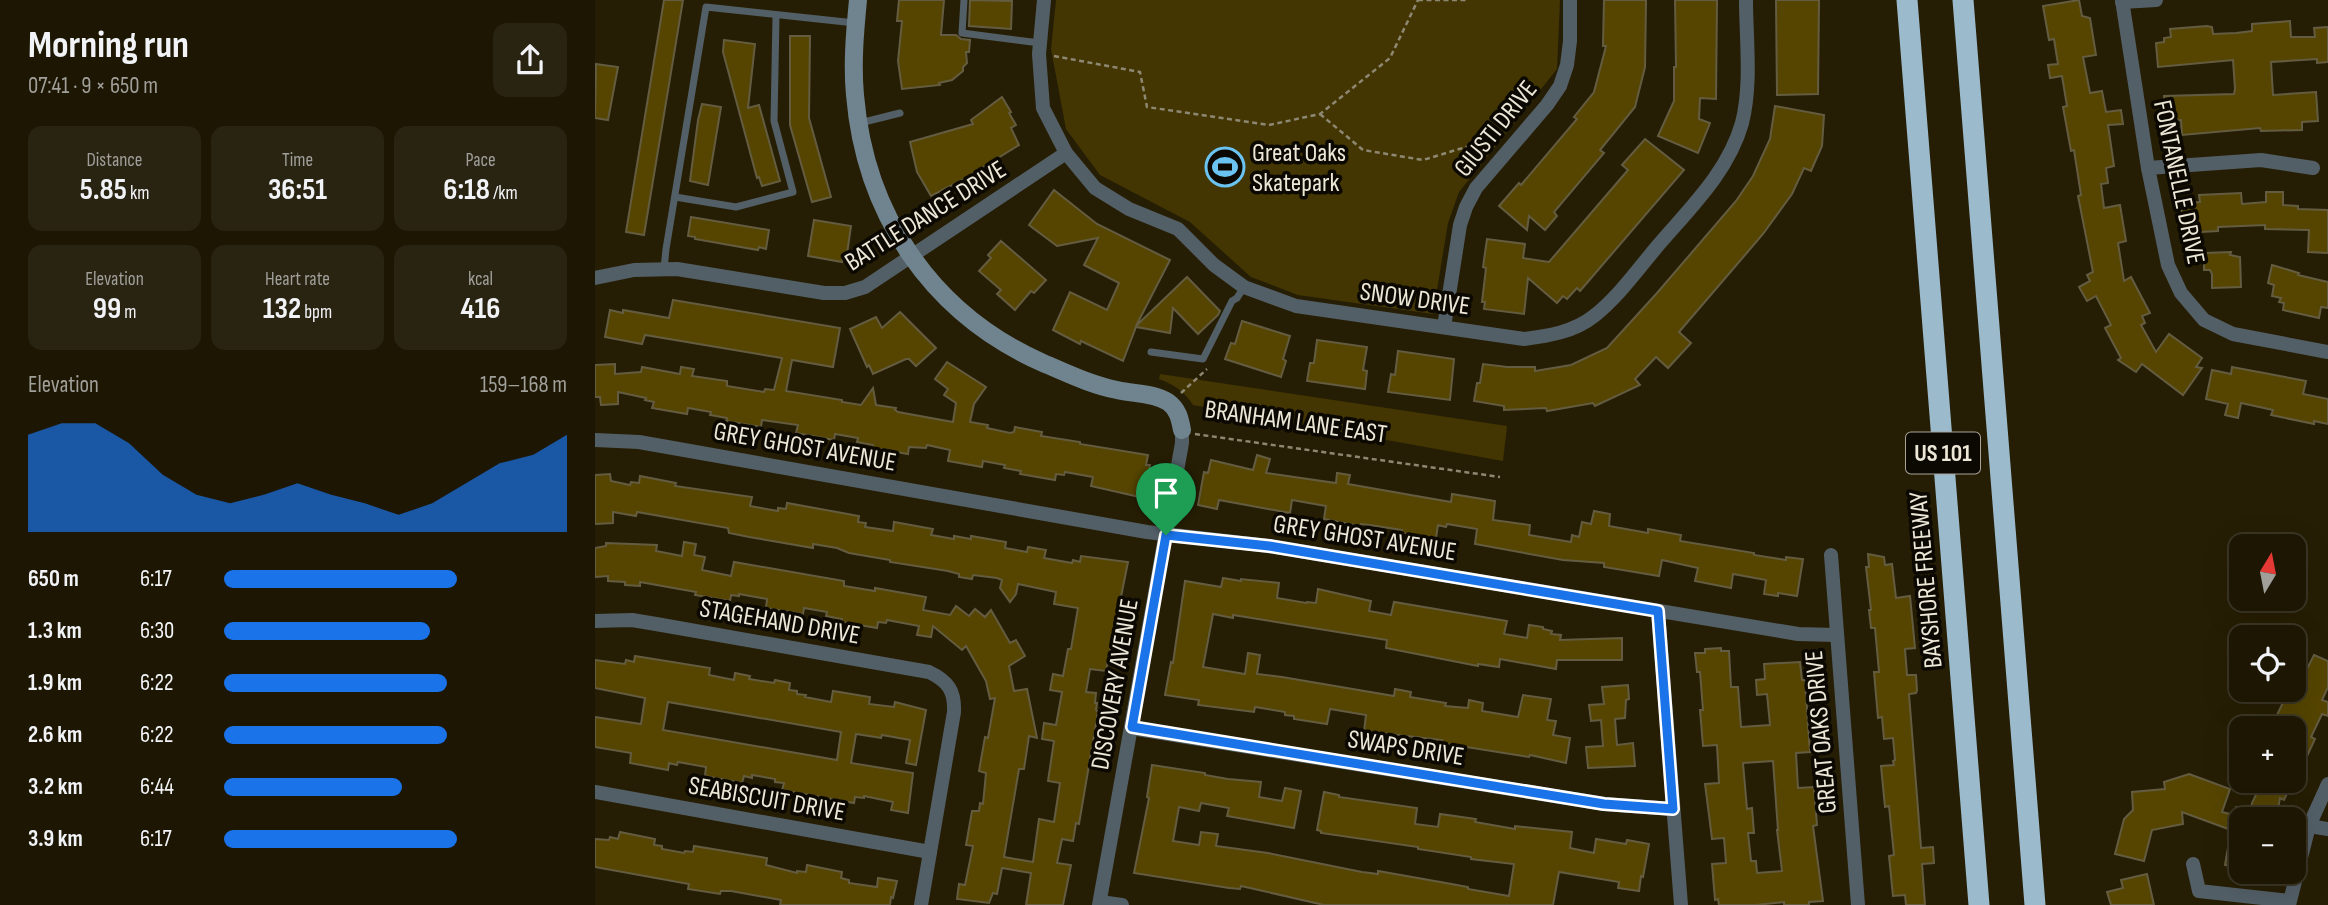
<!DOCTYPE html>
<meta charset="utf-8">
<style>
:root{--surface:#1c1603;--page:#292312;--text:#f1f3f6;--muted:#a09f9a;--line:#3a3525;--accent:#1a73e8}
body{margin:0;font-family:"Sofia Sans Condensed",sans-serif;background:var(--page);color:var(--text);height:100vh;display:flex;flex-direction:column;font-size:26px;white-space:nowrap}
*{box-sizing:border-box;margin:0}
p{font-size:23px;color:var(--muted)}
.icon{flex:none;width:38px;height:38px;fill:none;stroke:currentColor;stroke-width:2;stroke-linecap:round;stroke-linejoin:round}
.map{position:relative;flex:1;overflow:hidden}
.panel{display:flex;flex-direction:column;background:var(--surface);width:595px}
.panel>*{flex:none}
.needle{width:46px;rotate:10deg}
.fabs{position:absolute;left:1634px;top:534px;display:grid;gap:14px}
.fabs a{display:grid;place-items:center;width:77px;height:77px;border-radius:14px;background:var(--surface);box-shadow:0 7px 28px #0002,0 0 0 2px var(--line);font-size:35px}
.pin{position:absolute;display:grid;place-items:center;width:60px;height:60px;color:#fff;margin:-72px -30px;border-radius:50% 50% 50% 0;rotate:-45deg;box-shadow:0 0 7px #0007}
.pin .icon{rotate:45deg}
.round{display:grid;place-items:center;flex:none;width:74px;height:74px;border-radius:14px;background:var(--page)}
.head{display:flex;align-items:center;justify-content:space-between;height:119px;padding:0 28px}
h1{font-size:38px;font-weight:700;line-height:52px}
.metrics{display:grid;grid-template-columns:repeat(3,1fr);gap:10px;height:119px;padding:7px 28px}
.metrics div{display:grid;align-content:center;border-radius:14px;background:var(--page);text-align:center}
.metrics b{font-size:30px;font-weight:700}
.metrics small{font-size:19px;font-weight:400}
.metrics p{font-size:19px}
.chart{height:196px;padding:14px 28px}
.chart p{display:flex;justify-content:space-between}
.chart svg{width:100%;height:126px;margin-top:7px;fill:var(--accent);opacity:.7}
ul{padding:0 28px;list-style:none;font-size:23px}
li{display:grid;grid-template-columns:112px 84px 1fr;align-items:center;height:52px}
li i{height:18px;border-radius:9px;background:var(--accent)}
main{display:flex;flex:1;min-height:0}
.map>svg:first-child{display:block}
</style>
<main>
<section class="panel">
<div class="head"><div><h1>Morning run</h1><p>07:41 · 9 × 650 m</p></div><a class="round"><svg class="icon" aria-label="share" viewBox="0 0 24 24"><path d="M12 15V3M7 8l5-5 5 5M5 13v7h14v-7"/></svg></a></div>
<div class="metrics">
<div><p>Distance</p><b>5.85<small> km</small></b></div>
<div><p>Time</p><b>36:51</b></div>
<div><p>Pace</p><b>6:18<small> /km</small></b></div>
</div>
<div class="metrics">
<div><p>Elevation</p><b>99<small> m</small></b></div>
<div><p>Heart rate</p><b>132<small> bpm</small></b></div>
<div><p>kcal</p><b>416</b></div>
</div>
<div class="chart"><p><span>Elevation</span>159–168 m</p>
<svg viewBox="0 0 160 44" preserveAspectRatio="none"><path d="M0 44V10L10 6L20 6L30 13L40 24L50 31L60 34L70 31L80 27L90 31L100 34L110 38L120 34L130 27L140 20L150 17L160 10V44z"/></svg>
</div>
<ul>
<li><b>650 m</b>6:17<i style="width:68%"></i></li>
<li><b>1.3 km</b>6:30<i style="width:60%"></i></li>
<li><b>1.9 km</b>6:22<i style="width:65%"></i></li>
<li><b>2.6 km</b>6:22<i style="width:65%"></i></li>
<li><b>3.2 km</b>6:44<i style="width:52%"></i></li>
<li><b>3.9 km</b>6:17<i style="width:68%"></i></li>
</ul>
</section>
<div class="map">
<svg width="1733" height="905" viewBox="0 0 1733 905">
<rect width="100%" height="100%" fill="#261e04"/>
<g fill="#433603">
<polygon points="461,0 965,0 962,69 864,192 853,223 838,314 703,295 656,277 595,222 505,175 471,129 456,49"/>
<path d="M 565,374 L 912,426 L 908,461 L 598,405 C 589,391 580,385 564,379 Z"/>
</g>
<g fill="#554500" stroke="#645c41" stroke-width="2" fill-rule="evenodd">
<polygon points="69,0 88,0 49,235 31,232"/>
<polygon points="304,0 349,0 346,35 361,35 366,39 375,40 374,52 371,52 372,63 368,67 368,71 357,80 344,83 345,85 307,89 303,61 307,21 302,21"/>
<polygon points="375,0 417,1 416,29 374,26"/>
<polygon points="1009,0 1051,0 1050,67 1040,107 1005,150 1009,153 959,212 962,216 950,230 934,216 932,230 904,206 924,183 926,185 982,119 979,117 999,92 1011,46 1008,46"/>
<polygon points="1080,0 1122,0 1121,99 1105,98 1104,119 1115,123 1103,153 1063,136 1079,101 1079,67 1081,67"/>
<polygon points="1181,0 1224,0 1223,94 1182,95"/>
<polygon points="1484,0 1487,16 1495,18 1501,55 1488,57 1495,93 1507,91 1511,112 1526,110 1528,124 1513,125 1519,166 1511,168 1513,183 1506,184 1509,208 1525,205 1531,241 1523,243 1529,281 1536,277 1555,313 1547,316 1550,323 1546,325 1561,352 1574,334 1607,358 1601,367 1607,368 1588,395 1547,364 1541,372 1523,360 1526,358 1510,328 1516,325 1501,296 1492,301 1484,287 1495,281 1492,275 1498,272 1483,196 1486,195 1479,150 1476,151 1468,107 1472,106 1467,76 1455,78 1453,65 1463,64 1459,39 1454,40 1448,6"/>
<polygon points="1695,21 1696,37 1720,37 1719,28 1733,27 1733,62 1722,63 1722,59 1676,62 1678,95 1721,92 1723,121 1707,122 1707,130 1666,131 1665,128 1587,135 1586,120 1571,121 1569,96 1639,94 1640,89 1638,60 1563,67 1561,43 1569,42 1569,38 1576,37 1575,29 1612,26 1617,27 1618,34 1641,33 1657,31 1657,24"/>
<polygon points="195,36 215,36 214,118 236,197 217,202 195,125"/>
<polygon points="129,40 160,44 153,108 164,105 185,181 167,186 164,177 162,178 128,52"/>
<polygon points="1,64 23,67 13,120 0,118"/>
<polygon points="407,97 416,112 414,113 421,125 416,128 424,145 369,179 336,196 322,172 315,142 378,124 376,120"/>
<polygon points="107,104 126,107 113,185 95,181 103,120"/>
<polygon points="1180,106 1229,115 1227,146 1216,171 1209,168 1197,194 1168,234 1084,332 1096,343 1073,368 1061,357 1040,379 1045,385 1000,406 998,403 952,411 951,408 909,410 909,406 879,401 882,383 885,383 888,364 912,367 940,367 940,371 976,365 1012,348 1062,293 1141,201 1158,176 1175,139"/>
<polygon points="1050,139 1089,170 997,277 985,291 982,288 972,299 968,296 962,303 933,278 929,314 889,309 890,302 887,302 891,268 888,267 892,239 930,244 928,258 954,262 1033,170 1027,165"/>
<polygon points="459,190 502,224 575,260 541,326 592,277 625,311 623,315 603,334 578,308 575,333 541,327 528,361 486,341 485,344 458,330 475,292 512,310 524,283 489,265 503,238 462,246 434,225"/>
<polygon points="1671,192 1688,192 1688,205 1703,206 1703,209 1733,210 1733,253 1713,252 1714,230 1670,229 1670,225 1623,227 1623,231 1588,233 1586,203 1605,202 1604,195 1646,193 1647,204 1671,202"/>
<polygon points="96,217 174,230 171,249 164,247 163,250 100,239 100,237 93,236"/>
<polygon points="219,220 256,226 252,254 249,254 247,262 213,256"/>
<polygon points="406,241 451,280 439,293 436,291 420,310 402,294 406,290 384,271 396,258 393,255"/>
<polygon points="1636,252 1635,255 1645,257 1646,287 1617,288 1617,274 1615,270 1609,270 1609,253"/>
<polygon points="1677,265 1704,273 1703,275 1733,282 1733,308 1726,307 1724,318 1688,310 1689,303 1684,302 1686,298 1677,296 1679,285 1673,283"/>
<polygon points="78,300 245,328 238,367 197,360 191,391 247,400 247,402 266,405 278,388 281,405 301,408 300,410 303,412 358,422 361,403 349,395 353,389 340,379 352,362 391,387 379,404 375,422 393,425 392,428 415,433 419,432 420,427 447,432 446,436 485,442 485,444 553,455 551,465 555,465 549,498 496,486 498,477 470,472 469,475 461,474 460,480 425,474 426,471 409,468 410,465 388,461 387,467 353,461 355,450 332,445 331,448 314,447 313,454 278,448 278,445 262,442 263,438 240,434 239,440 201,433 203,425 167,420 166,427 131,421 132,418 115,415 116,412 93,408 92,414 57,408 59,402 50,400 51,398 23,392 23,404 6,405 5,397 0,397 0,365 20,364 20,374 46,372 47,367 85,374 86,367 99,369 97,376 132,381 132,386 169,392 170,389 179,390 187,358 50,335 47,344 10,337 15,310 28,313 28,310 74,318"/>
<polygon points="305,312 341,348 321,366 314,359 311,359 278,374 274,365 272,367 255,329 281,317 287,328"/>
<polygon points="647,321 695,336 688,359 691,361 686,377 630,359 636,343 640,344"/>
<polygon points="722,340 772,347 768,370 772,371 770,389 712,381 715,363 719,363"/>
<polygon points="803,351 859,359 855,400 793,392 796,374 800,375"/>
<polygon points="1637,367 1711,381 1708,394 1733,399 1733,424 1719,421 1719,424 1676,415 1678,410 1646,403 1643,418 1630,415 1633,404 1611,399 1617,370 1636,374"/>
<polygon points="662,455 675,459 671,473 741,483 742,473 755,475 753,484 810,494 856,502 857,494 900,501 898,520 935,525 934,535 976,542 977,535 984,537 987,522 996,524 999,511 1015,514 1014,526 1053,533 1053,529 1086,535 1085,541 1159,553 1159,555 1191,560 1191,557 1208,559 1202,596 1183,593 1183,596 1169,594 1171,580 1138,574 1136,588 1100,581 1103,568 1067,560 1064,576 1009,567 1009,563 968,560 880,544 882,529 852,524 851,527 843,525 841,538 806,533 807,530 775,525 766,524 765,526 729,519 731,506 697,500 695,513 624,500 622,509 603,505 609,472 613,473 616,460 658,470"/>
<polygon points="15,474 16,481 35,485 36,482 44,483 45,476 81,483 80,486 157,497 155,506 183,511 183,508 191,509 192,503 264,516 263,522 271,523 270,527 298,531 299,522 338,529 336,535 359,539 359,536 376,539 376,536 411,542 410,548 432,552 433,547 451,550 449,558 477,563 478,560 485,562 486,556 533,562 511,671 495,669 491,692 501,693 500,703 502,703 501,710 503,712 484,824 481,823 478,841 467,839 462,863 476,865 468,905 431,905 436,873 407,868 402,894 398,893 394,903 362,899 364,884 370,885 378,846 371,845 377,811 384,811 385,803 388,804 391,773 384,771 390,737 393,738 400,698 395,699 391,681 371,646 367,650 338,626 336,637 322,635 324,626 292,620 291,623 283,622 282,628 247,622 247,619 231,616 232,612 209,608 208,614 171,608 172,599 144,594 144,596 136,595 135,601 100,595 101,592 45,582 45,586 30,585 30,582 13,581 13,576 0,577 0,548 11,546 11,543 62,545 61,551 87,556 89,542 101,544 99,555 110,557 107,570 136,576 139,562 249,581 249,586 280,591 280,588 331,597 328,610 355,615 361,606 374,616 380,609 390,617 396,610 415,643 421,640 430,656 414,666 419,691 432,689 442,738 434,736 429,769 424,769 409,857 438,862 444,819 459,822 465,783 453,781 459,741 447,739 449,723 461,725 467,692 455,690 458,674 468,676 473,649 476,649 483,608 459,604 461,592 423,584 421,594 415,602 405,588 407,580 402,578 378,575 377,579 364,577 364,574 353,571 295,562 295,560 254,553 242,548 218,544 218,548 154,537 134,533 133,528 42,512 41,516 18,512 18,523 0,524 0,475"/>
<polygon points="1273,554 1289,557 1290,565 1297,564 1301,598 1315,596 1320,648 1310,649 1312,675 1321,675 1322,690 1321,693 1314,694 1324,822 1326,848 1338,847 1339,863 1327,864 1330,905 1311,905 1310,895 1298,896 1294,856 1299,855 1294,806 1290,807 1286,766 1299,765 1298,761 1300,760 1298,738 1289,739 1287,717 1283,718 1279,672 1284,672 1280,628 1276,628 1274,610 1276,610 1271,567 1274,567"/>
<polygon points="628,578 646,581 646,579 684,583 682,598 711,603 712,602 721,603 723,589 776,601 774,611 796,615 799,602 912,621 909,634 932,638 934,625 948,627 948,629 957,631 956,634 966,635 965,640 1027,638 1027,660 962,660 961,669 905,659 904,667 883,664 883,666 791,648 792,640 638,615 638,618 618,614 608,667 650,674 653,653 665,655 662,674 687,677 799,696 800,689 816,692 815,697 851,703 850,706 873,708 874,700 888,703 887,711 923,717 928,695 956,699 952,720 961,721 958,735 975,738 971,763 935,755 934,757 846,743 847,740 769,731 771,715 735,709 732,724 699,719 699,716 690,715 690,712 660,707 659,712 603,705 604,700 570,695 576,662 578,663 580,649 590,581 626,587"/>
<path d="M 1126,648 L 1126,651 L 1134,651 L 1136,687 L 1143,687 L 1146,727 L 1175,725 L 1172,694 L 1162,695 L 1161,680 L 1170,679 L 1169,664 L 1205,662 L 1207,680 L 1210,680 L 1215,752 L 1201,753 L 1203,788 L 1219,787 L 1222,825 L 1218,826 L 1228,901 L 1214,902 L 1214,905 L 1189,905 L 1189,902 L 1161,905 L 1124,905 L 1123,899 L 1120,900 L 1117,864 L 1131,863 L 1129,838 L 1117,839 L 1115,823 L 1110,784 L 1124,783 L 1122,745 L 1108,746 L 1105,710 L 1108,710 L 1105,672 L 1102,672 L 1100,653 L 1110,653 L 1110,649 ZM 1178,761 L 1183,830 L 1182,830 L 1187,871 L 1162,873 L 1161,861 L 1156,861 L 1153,833 L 1159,833 L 1157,808 L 1152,809 L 1148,763 Z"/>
<polygon points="1719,655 1733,661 1733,687 1727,700 1733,702 1733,716 1727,714 1716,737 1720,739 1699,784 1699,728 1687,728 1690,721 1681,717 1694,690 1699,690 1699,682 1708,665 1713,667"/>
<path d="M 40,656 L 115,668 L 114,675 L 139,680 L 140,673 L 155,676 L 154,679 L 179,683 L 180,680 L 195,683 L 194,690 L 202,691 L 202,694 L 211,695 L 210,697 L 236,702 L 238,691 L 275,697 L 274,704 L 299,707 L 300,702 L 331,710 L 321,765 L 311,763 L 315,740 L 287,735 L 286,738 L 261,734 L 256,763 L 318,773 L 313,813 L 296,810 L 298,802 L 269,796 L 269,798 L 260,797 L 259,803 L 187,790 L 189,783 L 180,782 L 180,779 L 157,775 L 157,778 L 149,776 L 147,783 L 110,776 L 111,767 L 83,762 L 82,765 L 74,763 L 73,770 L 35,763 L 36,753 L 0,747 L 0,717 L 46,724 L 50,698 L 0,688 L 0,660 L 30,664 L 31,660 L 39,662 ZM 73,702 L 246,732 L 242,760 L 68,730 Z"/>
<polygon points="1033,685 1034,699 1031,700 1030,718 1020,719 1022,745 1038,743 1040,766 993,768 991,747 1008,746 1006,720 996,721 994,705 1009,704 1007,687"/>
<polygon points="557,765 610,773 610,775 633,779 666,782 664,797 687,801 690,788 706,791 699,828 632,816 634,808 606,803 604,811 584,807 578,841 604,845 606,832 623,834 621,846 673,853 767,872 783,874 783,871 851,883 873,887 873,889 914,896 919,864 876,859 876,857 823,849 823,847 726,833 726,831 722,830 729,792 744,795 744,797 822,808 820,824 843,827 845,814 881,819 880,822 920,829 920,826 977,832 975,848 999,853 1001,839 1031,844 1032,840 1054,844 1048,877 1046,876 1044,891 1023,888 1024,882 964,872 958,905 729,905 646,886 645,889 634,888 539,873 554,798 552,797"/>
<polygon points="1594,774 1635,789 1627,812 1639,815 1641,807 1647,807 1647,868 1630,865 1636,830 1587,812 1588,824 1557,830 1549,861 1520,854 1529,819 1538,810 1537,792 1570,789 1569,782"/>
<polygon points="1668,780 1698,780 1689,800 1685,798 1681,819 1654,819 1657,803"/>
<polygon points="25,832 60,839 59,845 67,846 67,849 89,853 90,851 98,852 99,846 172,858 171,865 202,873 202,871 211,872 212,865 247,872 246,878 254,880 254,883 282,887 283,878 302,881 298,898 296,897 295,905 185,905 186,900 136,891 126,891 125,894 93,889 94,884 0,867 0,839 14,840 15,837 23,839"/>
<polygon points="1552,874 1559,905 1516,905 1512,892 1528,888 1526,880"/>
</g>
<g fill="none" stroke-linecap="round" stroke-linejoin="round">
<g stroke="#8e8873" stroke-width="2.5" stroke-dasharray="5 3.5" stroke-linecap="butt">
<polyline points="823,0 871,0"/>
<polyline points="459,56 545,72 552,107 674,125 725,114 795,58 823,0"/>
<polyline points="725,114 768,150 828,160 904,137"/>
<polyline points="586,393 612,369"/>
<polyline points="600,434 905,477"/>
</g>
<g stroke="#535f67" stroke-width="7">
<polyline points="369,0 367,33 445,43"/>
<polyline points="265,123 305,113"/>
<polyline points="80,197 141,207 198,192 179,121 181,16"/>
<polyline points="69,269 71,249 111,7 260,23"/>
<polyline points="556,352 608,359 637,301 642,298 649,287"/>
</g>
<g stroke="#535f67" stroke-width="14">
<path d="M 449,0 L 444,54 L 448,108 L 471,153 L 500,188 L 534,209 L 583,229 L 619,265 L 649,287 L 701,306 L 929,339 C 953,336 979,332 999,316 C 1022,298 1041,272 1060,249 C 1093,210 1133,173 1147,123 C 1157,84 1151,39 1151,0"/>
<polyline points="1527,0 1553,168 1573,265 1586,293 1609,320 1638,334 1733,352"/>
<polyline points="1527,2 1561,0"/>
<polyline points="1553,168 1666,160 1718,168"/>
<polyline points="0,278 39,270 82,269 229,293 250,293 270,287 471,153"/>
<polyline points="849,327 865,225 871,207 881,188 952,105 965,86 972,65 975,41 975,0"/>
<polyline points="0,440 44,442 552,532 674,546 1203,634 1241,635"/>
<polyline points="1236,555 1263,905"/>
<polyline points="1063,611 1086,905"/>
<path d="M 0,621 L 37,620 L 61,624 L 334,672 C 353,681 360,691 359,712 L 326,905"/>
<polyline points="536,728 1009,804 1078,809"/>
<polyline points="0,792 335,852"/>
<polyline points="1714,826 1733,829"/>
<polyline points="1598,864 1604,891 1694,901"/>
<polyline points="505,902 527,905"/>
<polyline points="504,905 587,443 587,430"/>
<polyline points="1694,905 1714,826 1733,784"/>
</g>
<path stroke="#708490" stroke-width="18" d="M 263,0 C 260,31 257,64 260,95 C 270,215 337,314 448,363 C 472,373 496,385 522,390 C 539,394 559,393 573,402 C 583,409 585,419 587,430"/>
<g stroke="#9bbbcd" stroke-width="21">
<polyline points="1312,0 1384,905"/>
<polyline points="1368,0 1440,905"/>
</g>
</g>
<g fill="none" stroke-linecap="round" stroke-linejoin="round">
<defs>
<polygon id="route" points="571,535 674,546 1063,611 1078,809 1009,804 537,727"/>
</defs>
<use href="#route" stroke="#fff" stroke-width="14"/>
<use href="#route" stroke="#1a73e8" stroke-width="9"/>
</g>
<defs>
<symbol id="stadium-ring" viewBox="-11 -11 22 22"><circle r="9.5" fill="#0c0802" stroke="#6ac3f1" stroke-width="1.5"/><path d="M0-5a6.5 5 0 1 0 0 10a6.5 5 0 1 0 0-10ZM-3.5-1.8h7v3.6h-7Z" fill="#6ac3f1"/></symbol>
</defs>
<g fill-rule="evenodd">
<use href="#stadium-ring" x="608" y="145" width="44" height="44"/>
</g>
<g text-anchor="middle" stroke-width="7" stroke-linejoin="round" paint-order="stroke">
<rect fill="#0c0802" stroke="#a9a497" stroke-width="2" x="1311" y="432.5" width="74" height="41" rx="5"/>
<g font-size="24" font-weight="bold" fill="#ece7d7">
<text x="1348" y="461">US 101</text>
</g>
<g font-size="26" fill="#ece7d7" stroke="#0c0802">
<text transform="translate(900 128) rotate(-51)" y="9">GIUSTI DRIVE</text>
<text transform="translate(1585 182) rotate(78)" y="9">FONTANELLE DRIVE</text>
<text transform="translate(330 215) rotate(-32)" y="9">BATTLE DANCE DRIVE</text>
<text transform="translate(820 298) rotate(8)" y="9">SNOW DRIVE</text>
<text transform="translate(701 421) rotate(8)" y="9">BRANHAM LANE EAST</text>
<text transform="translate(210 446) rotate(10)" y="9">GREY GHOST AVENUE</text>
<text transform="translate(770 537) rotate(9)" y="9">GREY GHOST AVENUE</text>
<text transform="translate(1330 580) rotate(-95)" y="9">BAYSHORE FREEWAY</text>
<text transform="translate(185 621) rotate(10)" y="9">STAGEHAND DRIVE</text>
<text transform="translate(519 684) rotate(-80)" y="9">DISCOVERY AVENUE</text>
<text transform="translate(1225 732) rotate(-95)" y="9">GREAT OAKS DRIVE</text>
<text transform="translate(811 747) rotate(9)" y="9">SWAPS DRIVE</text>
<text transform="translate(172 798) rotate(10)" y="9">SEABISCUIT DRIVE</text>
</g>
<g font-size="26" fill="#ece7d7" stroke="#0c0802" text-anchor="start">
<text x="657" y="161">Great Oaks<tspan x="657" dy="30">Skatepark</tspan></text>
</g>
</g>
</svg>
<div class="fabs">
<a><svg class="needle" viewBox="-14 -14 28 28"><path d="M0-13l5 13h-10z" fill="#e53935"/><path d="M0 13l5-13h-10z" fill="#a09f9a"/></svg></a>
<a><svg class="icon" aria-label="locate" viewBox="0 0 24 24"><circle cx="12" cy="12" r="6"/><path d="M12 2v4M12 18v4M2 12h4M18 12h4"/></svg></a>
<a>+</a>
<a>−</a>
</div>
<div class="pin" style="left:571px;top:535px;background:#1e9e55"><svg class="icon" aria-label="arrive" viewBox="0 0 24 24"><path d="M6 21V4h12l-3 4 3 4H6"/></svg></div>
</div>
</main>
